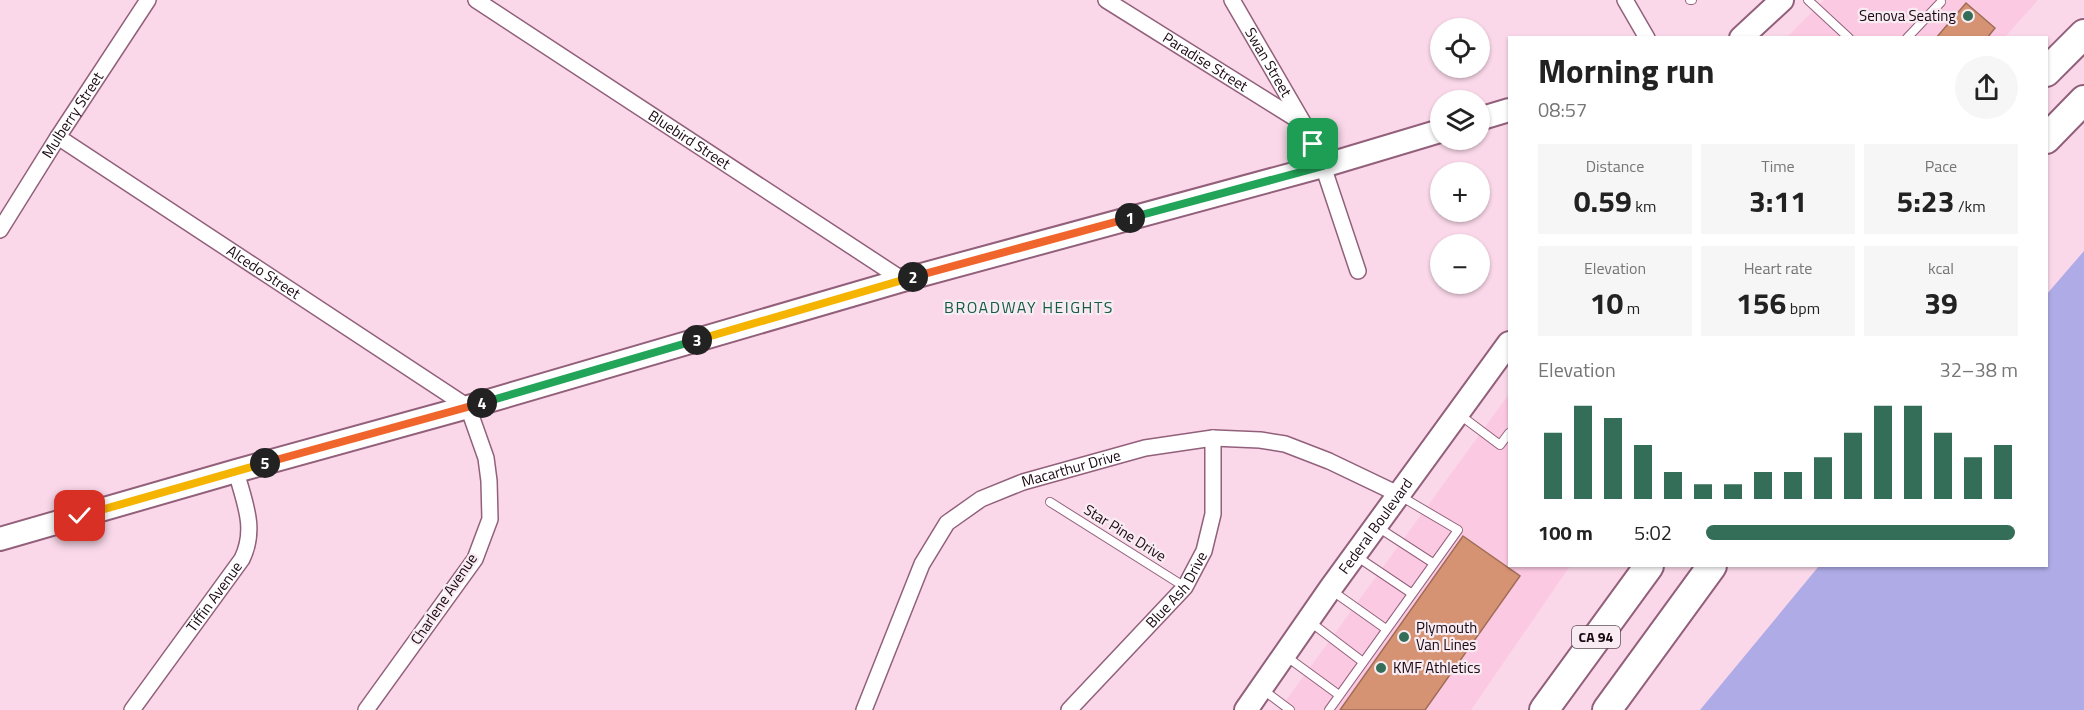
<!DOCTYPE html>
<meta charset="utf-8">
<style>
:root{--surface:#fff;--page:#f6f6f6;--text:#222;--muted:#767676;--accent:#346e58}
body{margin:0;font-family:"Titillium Web",sans-serif;background:var(--page);color:var(--text);height:100vh;display:flex;flex-direction:column;font-size:22px;white-space:nowrap}
*{box-sizing:border-box;margin:0}
p{font-size:20px;color:var(--muted)}
.icon{flex:none;width:33px;height:33px;fill:none;stroke:currentColor;stroke-width:2;stroke-linecap:round;stroke-linejoin:round}
.map{position:relative;flex:1;overflow:hidden}
.side{position:absolute;left:1508px;top:36px;width:540px;height:531px;display:flex;flex-direction:column;background:var(--surface);border-radius:0px;box-shadow:0 2px 4px #0004}
.side>*{flex:none}
.fabs{position:absolute;left:1430px;top:18px;display:grid;gap:12px}
.fabs a{display:grid;place-items:center;width:60px;height:60px;border-radius:50%;background:var(--surface);box-shadow:0 2px 4px #0004;font-size:30px}
.pin{position:absolute;display:grid;place-items:center;width:51px;height:51px;color:#fff;margin:-26px;border-radius:12px;box-shadow:0 3px 9px #0006}
.km{position:absolute;width:30px;height:30px;margin:-15px;border-radius:50%;background:#222;color:#fff;font-size:16px;line-height:30px;text-align:center}
.round{display:grid;place-items:center;flex:none;width:63px;height:63px;border-radius:32px;background:var(--page)}
.overview{display:flex;align-items:center;justify-content:space-between;height:102px;padding:0 30px}
h1{font-size:33px;font-weight:700;line-height:45px}
.figures{display:grid;grid-template-columns:repeat(3,1fr);gap:9px;height:102px;padding:6px 30px}
.figures div{display:grid;align-content:center;border-radius:0px;background:var(--page);text-align:center}
.figures b{font-size:30px;font-weight:700}
.figures small{font-size:16px;font-weight:400}
.figures p{font-size:16px}
.chart{height:168px;padding:12px 30px}
.chart p{display:flex;justify-content:space-between}
.chart svg{width:100%;height:108px;margin-top:6px;stroke:var(--accent);stroke-width:6}
ul{padding:0 30px;list-style:none;font-size:20px}
li{display:grid;grid-template-columns:96px 72px 1fr;align-items:center;height:45px}
li i{height:15px;border-radius:8px;background:var(--accent)}
.map>svg:first-child{display:block}
</style>
<div class="map">
<svg width="2084" height="710" viewBox="0 0 2084 710">
<rect width="100%" height="100%" fill="#fad8e9"/>
<g fill="#fcc9e3">
<polygon points="1824,0 2038,0 2005,37 1786,38"/>
<polygon points="1509,394 1509,566 1570,566 1471,710 1279,710"/>
</g>
<polygon fill="#aeabe6" points="2084,251 2084,710 1700,710 1819,566 2046,566 2046,295"/>
<g fill="#d69373" stroke="#9f6d55" stroke-width="1.5">
<polygon points="1966,3 1995,28 1987,38 1936,38"/>
<polygon points="1463,536 1520,576 1425,710 1340,710"/>
</g>
<g fill="none" stroke-linecap="round" stroke-linejoin="round">
<defs>
<g id="lane">
<polyline points="1690,0 1692,0"/>
<polyline points="1808,0 1849,38"/>
<polyline points="1907,38 1941,2"/>
<polyline points="1460,415 1500,445 1509,433"/>
<polyline points="1050,502 1185,587"/>
<polyline points="1379,528 1433,563"/>
<polyline points="1356,556 1411,593"/>
<polyline points="1331,590 1386,629"/>
<polyline points="1309,621 1363,662"/>
<polyline points="1287,657 1339,695"/>
<polyline points="1262,689 1290,710"/>
<polyline points="1329,710 1458,530 1402,497"/>
</g>
<g id="street">
<path id="s1" d="M 476,0 L 903,280"/>
<path id="s2" d="M 1106,0 L 1301,122"/>
<path id="s3" d="M 1232,0 L 1304,124 L 1323,166 L 1358,271"/>
<polyline points="1625,0 1647,38"/>
<path id="s4" d="M 58,137 L 468,407 L 486,458 L 489,481 L 490,519 L 475,559 L 366,710"/>
<path id="s5" d="M 0,230 L 58,137 L 148,0"/>
<path id="s6" d="M 132,710 L 242,559 C 257,528 244,502 236,471"/>
<path id="s7" d="M 864,710 L 922,564 L 947,523 L 981,499 L 1023,482 L 1145,448 L 1213,438 L 1260,440 L 1285,444 L 1329,461 L 1398,494"/>
<path id="s8" d="M 1069,710 L 1185,587 L 1204,551 L 1213,514 L 1213,438"/>
</g>
<g id="secondary">
<polyline points="1741,38 1782,0"/>
<polyline points="1479,119 1509,110"/>
<polyline points="0,539 236,471 468,407 903,280 1323,166 1440,131"/>
<path id="s9" d="M 1246,710 L 1330,589 L 1509,343"/>
</g>
<g id="highway">
<polyline points="2046,72 2084,34"/>
<polyline points="2046,139 2084,100"/>
<polyline points="1544,710 1649,566"/>
<polyline points="1607,710 1712,566"/>
</g>
</defs>
<use href="#lane" stroke="#92607b" stroke-width="10"/>
<use href="#street" stroke="#92607b" stroke-width="18"/>
<use href="#secondary" stroke="#92607b" stroke-width="26"/>
<use href="#highway" stroke="#92607b" stroke-width="32"/>
<use href="#lane" stroke="#fff" stroke-width="8"/>
<use href="#street" stroke="#fff" stroke-width="15"/>
<use href="#secondary" stroke="#fff" stroke-width="22"/>
<use href="#highway" stroke="#fff" stroke-width="28"/>
</g>
<g fill="none" stroke-linecap="round" stroke-linejoin="round">
<defs>
<polyline id="split-1" points="1130,218 1323,166 1313,144"/>
<polyline id="split-2" points="913,277 1130,218"/>
<polyline id="split-3" points="697,340 913,277"/>
<polyline id="split-4" points="482,403 697,340"/>
<polyline id="split-5" points="265,463 482,403"/>
<polyline id="split-6" points="80,516 265,463"/>
</defs>
<use href="#split-1" stroke="#fff" stroke-width="12"/>
<use href="#split-2" stroke="#fff" stroke-width="12"/>
<use href="#split-3" stroke="#fff" stroke-width="12"/>
<use href="#split-4" stroke="#fff" stroke-width="12"/>
<use href="#split-5" stroke="#fff" stroke-width="12"/>
<use href="#split-6" stroke="#fff" stroke-width="12"/>
<use href="#split-1" stroke="#22a559" stroke-width="8"/>
<use href="#split-2" stroke="#f0652b" stroke-width="8"/>
<use href="#split-3" stroke="#f5b400" stroke-width="8"/>
<use href="#split-4" stroke="#22a559" stroke-width="8"/>
<use href="#split-5" stroke="#f0652b" stroke-width="8"/>
<use href="#split-6" stroke="#f5b400" stroke-width="8"/>
</g>
<g fill="#346e58" stroke="#f8ecf2" stroke-width="2">
<circle cx="1968" cy="16" r="6"/>
<circle cx="1404" cy="637" r="6"/>
<circle cx="1381" cy="668" r="6"/>
</g>
<g text-anchor="middle" stroke-width="4.5" stroke-linejoin="round" paint-order="stroke">
<rect fill="#f8ecf2" stroke="#5d4c55" stroke-width="1.5" x="1572" y="626" width="48" height="22" rx="4.5"/>
<g font-size="14" font-weight="bold" fill="#1a0812">
<text x="1596" y="642">CA 94</text>
</g>
<g font-size="15" fill="#1a0812" stroke="#f8ecf2" text-anchor="start">
<text x="1956" y="21" text-anchor="end">Senova Seating</text>
<text x="1416" y="633">Plymouth<tspan x="1416" dy="17">Van Lines</tspan></text>
<text x="1393" y="673">KMF Athletics</text>
</g>
<g font-size="15" fill="#1a0812" stroke="#f8ecf2">
<text dy="5" stroke="none"><textPath href="#s2" startOffset="117">Paradise Street</textPath></text>
<text dy="5" stroke="none"><textPath href="#s3" startOffset="72">Swan Street</textPath></text>
<text dy="5" stroke="none"><textPath href="#s5" startOffset="136">Mulberry Street</textPath></text>
<text dy="5" stroke="none"><textPath href="#s1" startOffset="255">Bluebird Street</textPath></text>
<text dy="5" stroke="none"><textPath href="#s4" startOffset="246">Alcedo Street</textPath></text>
<text dy="5" stroke="none"><textPath href="#s7" startOffset="342">Macarthur Drive</textPath></text>
<text dy="5" stroke="none"><textPath href="#s9" startOffset="225">Federal Boulevard</textPath></text>
<text transform="translate(1125 533) rotate(32)" y="5">Star Pine Drive</text>
<text dy="5" stroke="none"><textPath href="#s8" startOffset="162">Blue Ash Drive</textPath></text>
<text dy="5" stroke="none"><textPath href="#s6" startOffset="140">Tiffin Avenue</textPath></text>
<text transform="translate(444 599) rotate(-56)" y="5">Charlene Avenue</text>
</g>
<g font-size="16" letter-spacing="1.5" fill="#145c45" stroke="#f8ecf2">
<text x="1029" y="313">BROADWAY HEIGHTS</text>
</g>
</g>
</svg>
<div class="fabs">
<a><svg class="icon" aria-label="locate" viewBox="0 0 24 24"><circle cx="12" cy="12" r="6"/><path d="M12 2v4M12 18v4M2 12h4M18 12h4"/></svg></a>
<a><svg class="icon" aria-label="layers" viewBox="0 0 24 24"><path d="M12 4l9 5-9 5-9-5zM3 14l9 5 9-5"/></svg></a>
<a>+</a>
<a>−</a>
</div>
<div class="pin" style="left:1313px;top:144px;background:#1e9e55"><svg class="icon" aria-label="arrive" viewBox="0 0 24 24"><path d="M6 21V4h12l-3 4 3 4H6"/></svg></div>
<div class="pin" style="left:80px;top:516px;background:#d93025"><svg class="icon" aria-label="check" viewBox="0 0 24 24"><path d="M5 12l5 5 9-10"/></svg></div>
<b class="km" style="left:1130px;top:218px">1</b>
<b class="km" style="left:913px;top:277px">2</b>
<b class="km" style="left:697px;top:340px">3</b>
<b class="km" style="left:482px;top:403px">4</b>
<b class="km" style="left:265px;top:463px">5</b>
<section class="side">
<div class="overview"><div><h1>Morning run</h1><p>08:57</p></div><a class="round"><svg class="icon" aria-label="share" viewBox="0 0 24 24"><path d="M12 15V3M7 8l5-5 5 5M5 13v7h14v-7"/></svg></a></div>
<div class="figures">
<div><p>Distance</p><b>0.59<small> km</small></b></div>
<div><p>Time</p><b>3:11</b></div>
<div><p>Pace</p><b>5:23<small> /km</small></b></div>
</div>
<div class="figures">
<div><p>Elevation</p><b>10<small> m</small></b></div>
<div><p>Heart rate</p><b>156<small> bpm</small></b></div>
<div><p>kcal</p><b>39</b></div>
</div>
<div class="chart"><p><span>Elevation</span>32–38 m</p>
<svg viewBox="0 0 160 44" preserveAspectRatio="none"><path d="M5 44V17M15 44V6M25 44V11M35 44V22M45 44V33M55 44V38M65 44V38M75 44V33M85 44V33M95 44V27M105 44V17M115 44V6M125 44V6M135 44V17M145 44V27M155 44V22"/></svg>
</div>
<ul>
<li><b>100 m</b>5:02<i style="width:99%"></i></li>
</ul>
</section>
</div>
